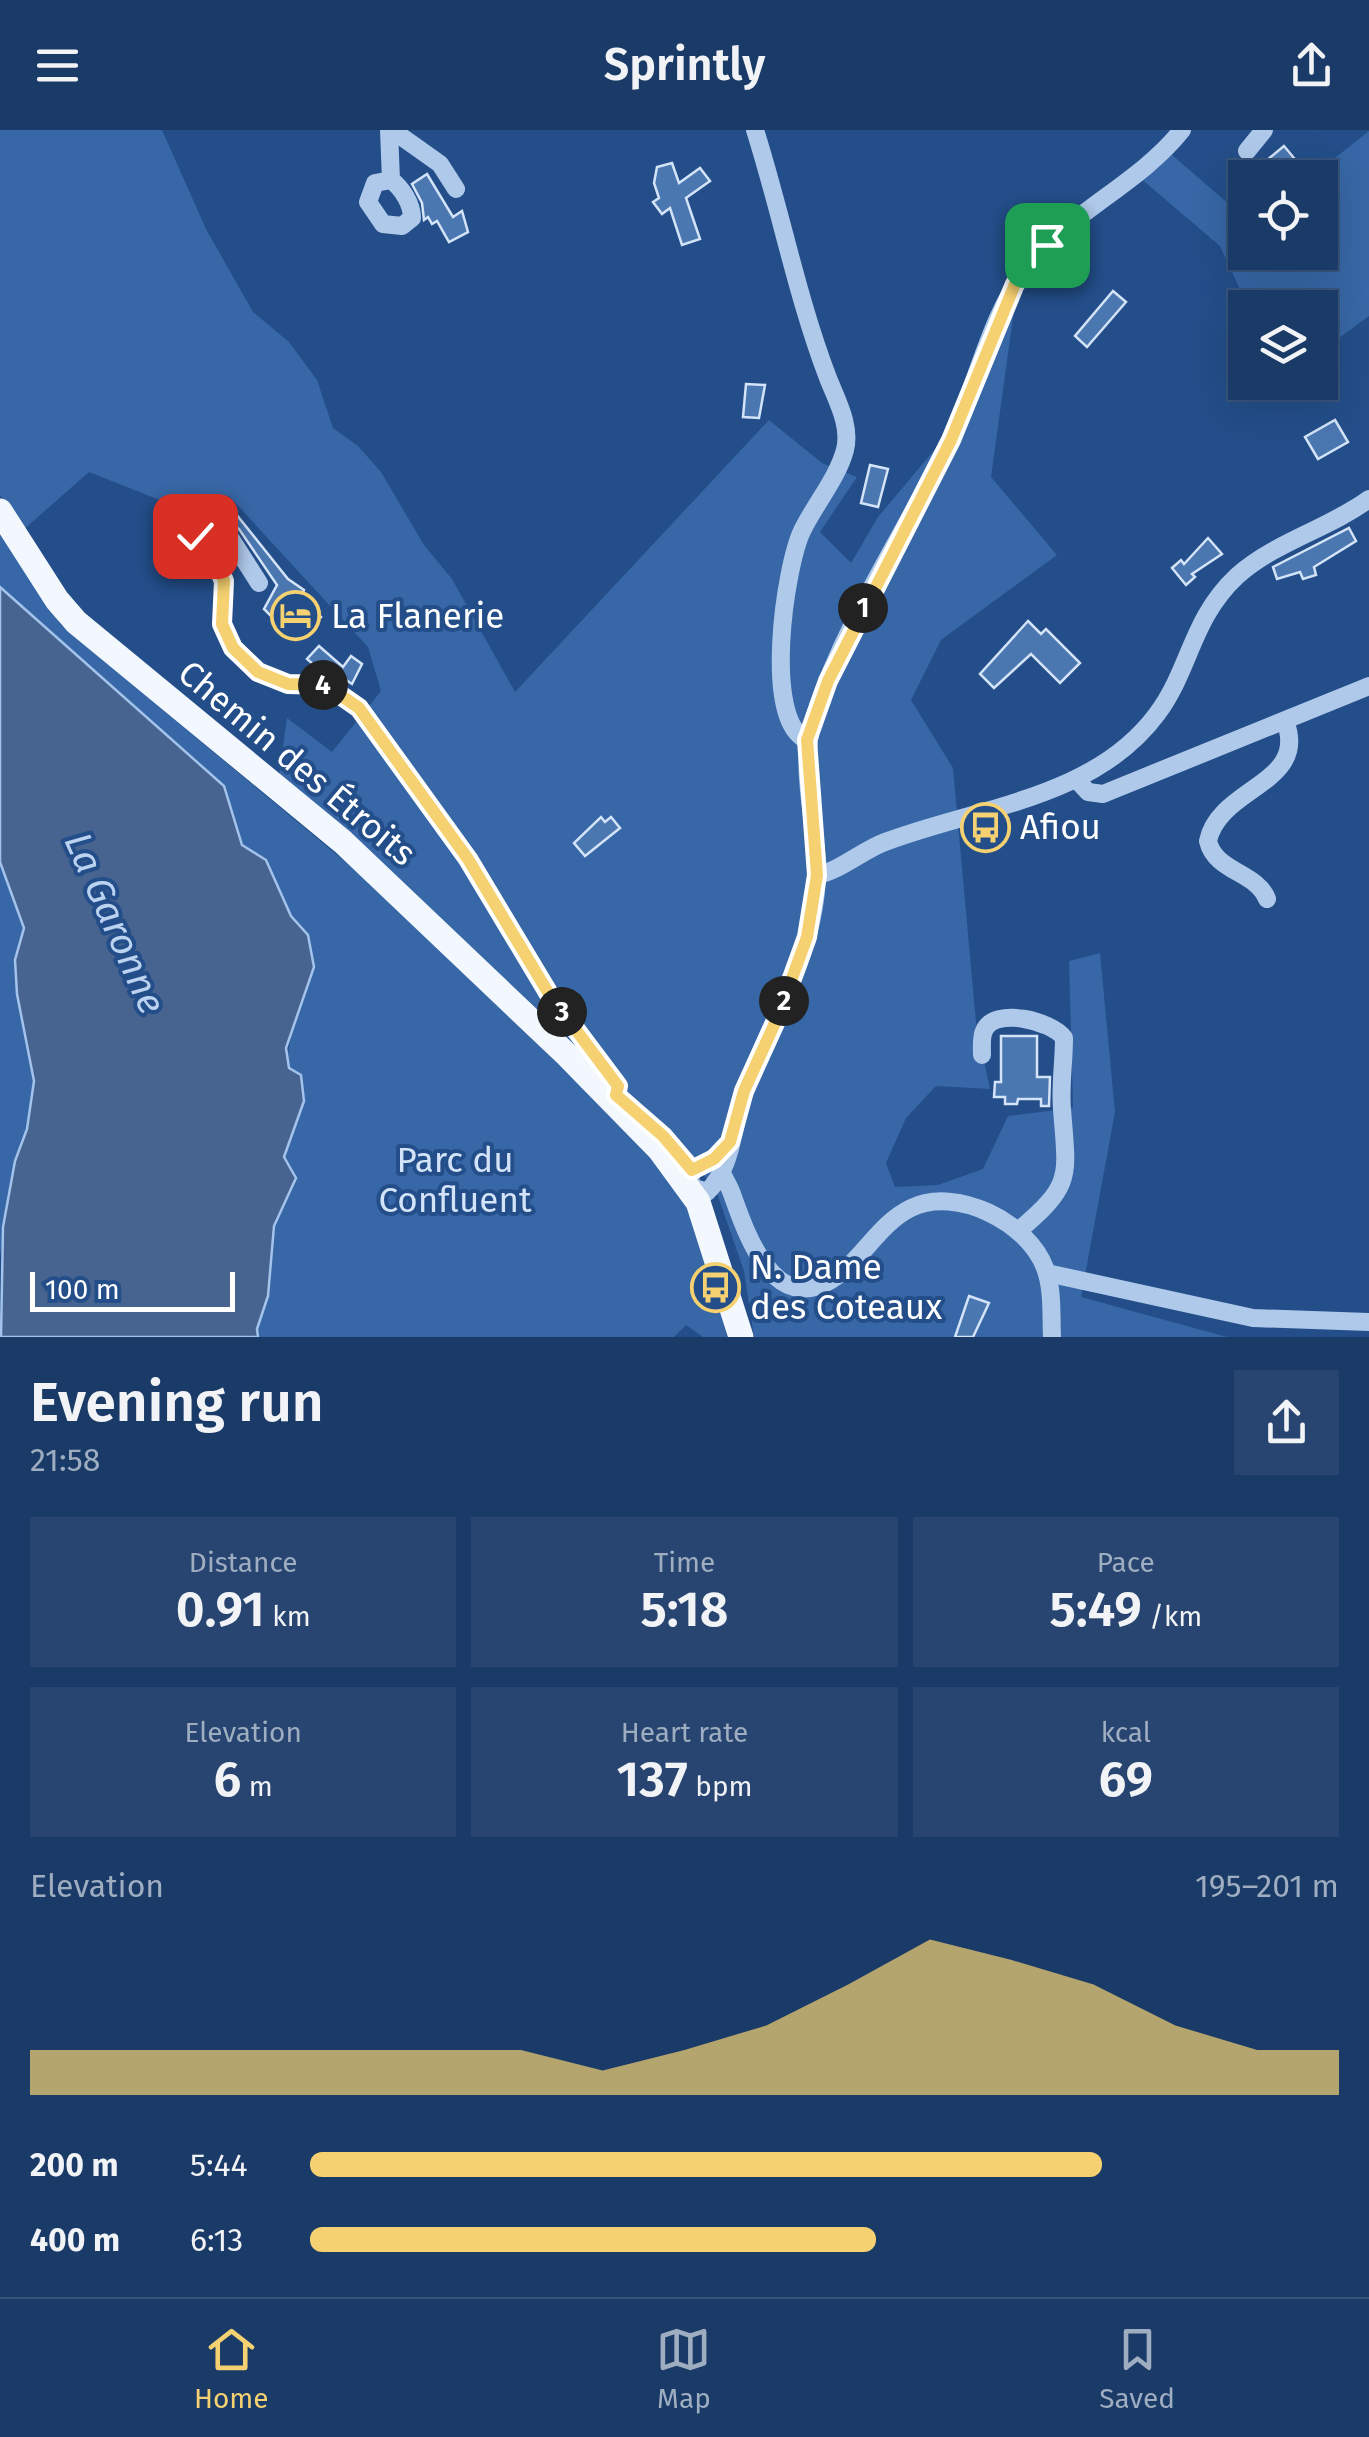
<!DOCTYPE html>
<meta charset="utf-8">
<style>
:root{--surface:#1a3a67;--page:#274570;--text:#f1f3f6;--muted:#9fadc0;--line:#38547b;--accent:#f6d171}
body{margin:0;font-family:"Fira Sans",sans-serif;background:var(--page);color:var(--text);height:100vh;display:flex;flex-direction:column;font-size:38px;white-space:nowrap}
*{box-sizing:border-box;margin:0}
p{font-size:32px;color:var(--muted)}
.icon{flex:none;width:55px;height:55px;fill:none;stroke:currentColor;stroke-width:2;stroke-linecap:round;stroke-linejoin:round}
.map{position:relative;height:1207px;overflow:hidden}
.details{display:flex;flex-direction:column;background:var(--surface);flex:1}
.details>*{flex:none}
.tools{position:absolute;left:1228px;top:30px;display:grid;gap:20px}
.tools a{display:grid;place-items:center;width:110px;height:110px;border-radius:0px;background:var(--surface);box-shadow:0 10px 40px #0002,0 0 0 2px var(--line);font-size:50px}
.scale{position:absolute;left:30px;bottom:25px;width:205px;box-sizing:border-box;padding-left:10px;border:5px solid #fff;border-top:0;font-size:28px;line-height:35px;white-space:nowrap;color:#fff;-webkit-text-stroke:8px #234e89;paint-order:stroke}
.pin{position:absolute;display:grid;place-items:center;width:85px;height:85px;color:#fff;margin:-42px;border-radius:20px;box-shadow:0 5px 15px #0006}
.km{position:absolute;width:50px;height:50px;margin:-25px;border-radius:50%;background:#222;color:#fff;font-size:28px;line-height:50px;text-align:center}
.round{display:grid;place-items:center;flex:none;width:105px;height:105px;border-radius:0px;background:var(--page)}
.headline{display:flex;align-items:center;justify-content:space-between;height:170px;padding:0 30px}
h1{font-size:55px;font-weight:600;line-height:75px}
.metrics{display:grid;grid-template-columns:repeat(3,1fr);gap:15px;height:170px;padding:10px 30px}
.metrics div{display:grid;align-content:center;border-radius:0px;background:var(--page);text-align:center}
.metrics b{font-size:50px;font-weight:600}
.metrics small{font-size:28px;font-weight:400}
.metrics p{font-size:28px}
.chart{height:280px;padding:20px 30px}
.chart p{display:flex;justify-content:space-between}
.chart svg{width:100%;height:180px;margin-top:10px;fill:var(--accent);opacity:.7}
ul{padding:0 30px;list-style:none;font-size:32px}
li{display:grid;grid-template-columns:160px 120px 1fr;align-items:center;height:75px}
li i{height:25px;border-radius:12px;background:var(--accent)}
header{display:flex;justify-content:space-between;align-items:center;height:130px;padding:0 30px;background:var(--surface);font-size:45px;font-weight:600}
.menu{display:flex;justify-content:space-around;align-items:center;height:140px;border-top:2px solid var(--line);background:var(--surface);font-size:28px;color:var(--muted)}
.menu a{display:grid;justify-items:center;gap:5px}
.menu .current{color:var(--accent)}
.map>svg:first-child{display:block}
</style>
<header><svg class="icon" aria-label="menu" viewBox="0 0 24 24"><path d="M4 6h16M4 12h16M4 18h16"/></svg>Sprintly<svg class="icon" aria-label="share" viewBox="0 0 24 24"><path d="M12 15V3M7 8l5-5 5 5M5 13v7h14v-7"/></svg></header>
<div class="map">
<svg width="1369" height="1207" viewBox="0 0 1369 1207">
<rect width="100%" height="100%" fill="#234e89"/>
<g fill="#3767a6">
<polygon points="0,0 162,0 206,99 253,182 289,212 317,250 333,298 358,316 381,342 424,415 452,449 515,562 769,290 822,333 857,347 820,402 851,433 878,387 941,312 1019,144 991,347 1057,425 941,510 911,570 953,638 976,892 990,959 936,956 906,988 886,1033 895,1057 938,1055 983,1039 1008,986 1073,978 1069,831 1100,823 1115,982 1081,1167 1227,1207 754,1207 744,1141 718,1066 690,1025 586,933 279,646 287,588 332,622 381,561 368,517 229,366 167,373 89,342 22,401 0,365"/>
<polygon points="1369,1 1369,186 1320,222 1320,178 1248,177 1220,116 1139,47 1164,18 1245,88 1245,122 1320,122 1320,48 1311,47"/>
<path d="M 0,404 L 61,495 L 361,745 L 649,1021 L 696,1091 L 727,1207 L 703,1207 L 686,1195 L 674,1207 L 258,1207 L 257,1199 L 268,1166 L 274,1096 L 296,1048 L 284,1027 L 304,971 L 301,946 L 289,938 C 282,893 325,853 309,809 C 304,797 292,789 287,776 C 275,748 268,731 242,715 L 224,656 L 0,457 Z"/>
<polygon points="0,732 24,798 15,830 34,951 27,999 15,1032 0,1126"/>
</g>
<polygon fill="#46648f" stroke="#a3c3eb" stroke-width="2.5" points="0,457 224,656 242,715 266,730 291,786 308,805 314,837 286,918 289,938 301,945 304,971 284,1027 296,1048 274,1096 268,1166 257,1199 258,1207 1,1207 3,1097 15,1031 27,999 34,951 17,864 15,830 24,798 0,732"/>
<g fill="#4b77b1" stroke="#d3e3f8" stroke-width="2.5">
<polygon points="1284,16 1304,40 1295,48 1270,48 1260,36"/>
<polygon points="672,33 679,53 700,38 710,51 686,68 700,109 682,115 670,78 662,84 653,72 659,68 654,53 657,37"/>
<polygon points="427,44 453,87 462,81 468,102 449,112 437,91 432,94 428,87 424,90 422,73 412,54"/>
<polygon points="1113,161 1126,172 1087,217 1075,206"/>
<polygon points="746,254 765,255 759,288 743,287"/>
<polygon points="1335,290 1348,312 1318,329 1305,307"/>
<polygon points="870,335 888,339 878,377 861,373"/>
<polygon points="228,374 288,449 304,460 301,468 321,487 302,505 283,491 279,494 264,479 277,455 239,399 218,381"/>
<polygon points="1349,398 1356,411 1314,437 1316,445 1303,449 1300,442 1277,449 1273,437"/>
<polygon points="1208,408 1222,424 1192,444 1195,447 1186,455 1172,438 1181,430 1184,434"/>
<polygon points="1028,491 1041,504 1046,499 1080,533 1060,553 1031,524 994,558 980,544"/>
<polygon points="319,516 343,537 351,526 362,534 352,554 327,537 322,542 307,529"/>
<polygon points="601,687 605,692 611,687 620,698 585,726 574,713"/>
<polygon points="1001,906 1037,906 1037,947 1050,947 1049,976 1041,976 1041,969 1018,969 1017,974 1005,974 1005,967 994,967 995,952 1001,952"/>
<polygon points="969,1166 989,1173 973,1207 955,1207"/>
</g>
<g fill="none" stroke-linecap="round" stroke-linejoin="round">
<g stroke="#afc9ea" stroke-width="18">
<path d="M 389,0 L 391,50 C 402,58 412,74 412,88 L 402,96 L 383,94 L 368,72 L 375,53 L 391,50"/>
<polyline points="392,0 440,34 456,59"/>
<path d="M 755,0 C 781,82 797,167 828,248 C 837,271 851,295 845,320 C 837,349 815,374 802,401 C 785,437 762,591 807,610"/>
<polyline points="1247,21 1264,0"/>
<polyline points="259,453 229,406 211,393 197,395 195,407 214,428 223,451 223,495 233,518 258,543 288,554 326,555 359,578 468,729 549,863 618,956 610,971"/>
<polyline points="1076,649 1088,662 1103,664 1369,556"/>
<path d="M 817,745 C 840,741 863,720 885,712 C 977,677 1094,669 1157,584 C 1191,538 1191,489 1237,446 C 1275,412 1328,399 1369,369"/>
<path d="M 1267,769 C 1257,742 1215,742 1208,711 C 1219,657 1310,654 1285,591"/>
<path d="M 982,925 C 982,918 981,907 984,901 C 994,876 1052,891 1064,908 C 1064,932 1060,956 1062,979 C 1067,1047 1074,1054 1018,1101"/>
<path d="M 730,1012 L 714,1029 L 692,1040 L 689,1056 L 707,1062 C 733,1037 732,997 744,964 C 770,891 816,823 817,743 C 817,690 797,637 815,585 C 846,490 905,403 949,314 C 977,256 989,186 1029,135 C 1071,81 1139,54 1182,0"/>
<path d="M 720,1037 C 722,1047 729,1054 732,1064 C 746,1103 773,1185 831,1150 C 862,1131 878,1094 911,1078 C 956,1056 1028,1092 1045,1138 C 1053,1159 1051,1185 1052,1207"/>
<polyline points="1047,1143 1253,1188 1369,1192"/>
</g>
<polyline stroke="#f3f7fe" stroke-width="25" points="0,381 57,470 76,492 343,712 567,925 660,1020 698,1072 741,1207"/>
</g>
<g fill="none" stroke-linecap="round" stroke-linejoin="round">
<defs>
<polyline id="route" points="195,406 214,428 224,451 222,494 233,518 258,542 288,554 326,555 359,578 468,729 549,864 618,956 616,965 663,1006 692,1040 714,1029 730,1012 744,961 779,884 807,807 817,745 807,610 828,551 951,310 1015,154 1047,115"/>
</defs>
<use href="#route" stroke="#fff" stroke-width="20"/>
<use href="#route" stroke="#f6d171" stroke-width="12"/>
</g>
<defs>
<symbol id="hotel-ring" viewBox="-11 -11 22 22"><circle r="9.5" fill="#234e89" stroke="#f6d171" stroke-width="1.5"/><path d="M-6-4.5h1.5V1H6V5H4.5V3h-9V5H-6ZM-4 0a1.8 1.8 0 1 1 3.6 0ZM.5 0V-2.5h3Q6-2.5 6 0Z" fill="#f6d171"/></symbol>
<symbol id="bus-ring" viewBox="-11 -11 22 22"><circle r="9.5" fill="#234e89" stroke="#f6d171" stroke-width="1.5"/><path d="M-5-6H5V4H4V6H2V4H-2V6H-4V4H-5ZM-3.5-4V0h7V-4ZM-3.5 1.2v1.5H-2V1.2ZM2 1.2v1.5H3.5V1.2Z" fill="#f6d171"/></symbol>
</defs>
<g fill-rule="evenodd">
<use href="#hotel-ring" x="268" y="458" width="55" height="55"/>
<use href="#bus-ring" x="958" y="670" width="55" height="55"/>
<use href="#bus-ring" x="688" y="1130" width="55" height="55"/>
</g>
<g text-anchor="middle" stroke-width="8" stroke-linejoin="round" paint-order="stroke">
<g font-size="35" fill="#fff" stroke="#234e89" text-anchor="start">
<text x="331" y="498">La Flanerie</text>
<text x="1020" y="709">Afiou</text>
<text x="750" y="1149">N. Dame<tspan x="750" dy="40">des Coteaux</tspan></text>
</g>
<g font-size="35" fill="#fff" stroke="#234e89">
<text transform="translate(297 633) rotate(40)" y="12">Chemin des Étroits</text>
</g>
<g font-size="35" fill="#d3e3f8" stroke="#234e89">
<text x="455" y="1042">Parc du<tspan x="455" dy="40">Confluent</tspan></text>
</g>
<g font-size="38" font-style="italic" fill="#bbd3f1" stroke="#234e89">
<text transform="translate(115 793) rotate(66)" y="13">La Garonne</text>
</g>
</g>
</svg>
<div class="tools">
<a><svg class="icon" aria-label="locate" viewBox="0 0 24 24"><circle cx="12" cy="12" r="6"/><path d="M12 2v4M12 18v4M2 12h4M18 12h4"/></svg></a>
<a><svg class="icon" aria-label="layers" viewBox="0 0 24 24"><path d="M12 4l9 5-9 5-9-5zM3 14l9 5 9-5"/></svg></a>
</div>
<div class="scale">100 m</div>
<div class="pin" style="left:1047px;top:115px;background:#1e9e55"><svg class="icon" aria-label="arrive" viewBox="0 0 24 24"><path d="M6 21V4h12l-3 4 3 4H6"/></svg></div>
<div class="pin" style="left:195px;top:406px;background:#d93025"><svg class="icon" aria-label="check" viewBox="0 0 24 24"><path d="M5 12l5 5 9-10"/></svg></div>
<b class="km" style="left:863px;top:478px">1</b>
<b class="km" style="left:784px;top:871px">2</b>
<b class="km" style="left:562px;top:882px">3</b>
<b class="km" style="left:323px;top:555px">4</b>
</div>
<section class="details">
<div class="headline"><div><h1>Evening run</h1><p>21:58</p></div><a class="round"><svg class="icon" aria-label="share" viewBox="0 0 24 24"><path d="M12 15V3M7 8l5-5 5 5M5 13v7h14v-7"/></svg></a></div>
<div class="metrics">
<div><p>Distance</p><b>0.91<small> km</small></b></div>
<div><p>Time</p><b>5:18</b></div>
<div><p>Pace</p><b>5:49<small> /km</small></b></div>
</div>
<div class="metrics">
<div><p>Elevation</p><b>6<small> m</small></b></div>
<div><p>Heart rate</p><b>137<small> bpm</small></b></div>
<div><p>kcal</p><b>69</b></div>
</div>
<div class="chart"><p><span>Elevation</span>195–201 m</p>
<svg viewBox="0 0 160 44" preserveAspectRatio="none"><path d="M0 44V33L10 33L20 33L30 33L40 33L50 33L60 33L70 38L80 33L90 27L100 17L110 6L120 11L130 17L140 27L150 33L160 33V44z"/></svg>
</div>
<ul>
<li><b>200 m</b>5:44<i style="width:77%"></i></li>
<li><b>400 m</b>6:13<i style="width:55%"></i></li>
</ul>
</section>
<nav class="menu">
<a class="current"><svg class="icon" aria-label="home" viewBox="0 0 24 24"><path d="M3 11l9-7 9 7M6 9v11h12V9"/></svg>Home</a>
<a><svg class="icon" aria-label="map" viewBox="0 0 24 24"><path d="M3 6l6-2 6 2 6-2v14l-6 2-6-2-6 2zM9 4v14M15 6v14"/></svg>Map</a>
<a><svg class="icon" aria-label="saved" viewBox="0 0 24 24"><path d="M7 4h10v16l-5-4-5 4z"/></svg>Saved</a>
</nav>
